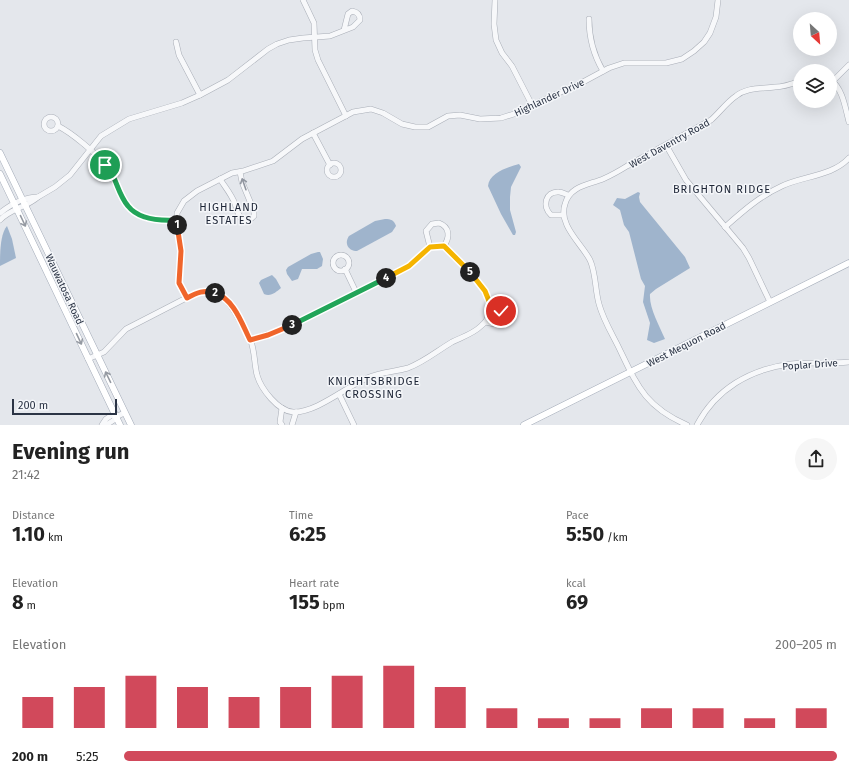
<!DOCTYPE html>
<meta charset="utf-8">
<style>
:root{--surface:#fff;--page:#f6f6f6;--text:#222;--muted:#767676;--accent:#d1495b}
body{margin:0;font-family:"Fira Sans",sans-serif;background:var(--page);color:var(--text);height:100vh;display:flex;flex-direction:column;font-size:15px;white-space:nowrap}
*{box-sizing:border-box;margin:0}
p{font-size:13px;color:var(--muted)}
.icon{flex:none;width:22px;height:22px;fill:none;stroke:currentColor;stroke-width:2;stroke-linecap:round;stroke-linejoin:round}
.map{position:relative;height:425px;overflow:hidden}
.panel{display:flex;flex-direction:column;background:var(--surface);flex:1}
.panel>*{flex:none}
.needle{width:26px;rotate:154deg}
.tools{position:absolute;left:793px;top:12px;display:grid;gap:8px}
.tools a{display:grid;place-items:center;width:44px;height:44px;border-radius:50%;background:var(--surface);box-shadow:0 4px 16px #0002;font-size:20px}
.scale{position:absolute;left:12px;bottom:10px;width:105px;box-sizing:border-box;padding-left:4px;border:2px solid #2b3445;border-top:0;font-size:11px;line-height:14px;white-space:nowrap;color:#2b3445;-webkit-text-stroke:3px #f4f6f9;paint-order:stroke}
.pin{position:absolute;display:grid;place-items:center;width:34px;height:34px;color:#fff;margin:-17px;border:2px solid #fff;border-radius:50%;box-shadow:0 1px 4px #0007}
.km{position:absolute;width:20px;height:20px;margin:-10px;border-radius:50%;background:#222;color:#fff;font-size:11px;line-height:20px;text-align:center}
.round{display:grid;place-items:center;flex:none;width:42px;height:42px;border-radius:21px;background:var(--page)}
.headline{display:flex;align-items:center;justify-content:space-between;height:68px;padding:0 12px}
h1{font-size:22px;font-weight:700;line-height:30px}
.metrics{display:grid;grid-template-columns:repeat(3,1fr);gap:6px;height:68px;padding:4px 12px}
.metrics div{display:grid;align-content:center}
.metrics b{font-size:20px;font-weight:700}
.metrics small{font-size:11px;font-weight:400}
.metrics p{font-size:11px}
.chart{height:112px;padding:8px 12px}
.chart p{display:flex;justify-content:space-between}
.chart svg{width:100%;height:72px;margin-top:4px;stroke:var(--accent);stroke-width:6}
ul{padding:0 12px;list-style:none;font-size:13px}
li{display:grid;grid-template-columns:64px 48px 1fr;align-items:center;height:30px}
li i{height:10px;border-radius:5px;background:var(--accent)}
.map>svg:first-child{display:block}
</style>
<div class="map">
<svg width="849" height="425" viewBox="0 0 849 425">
<rect width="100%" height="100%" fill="#e4e7ec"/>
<g fill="#9fb4cc">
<path d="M 519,164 L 521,167 L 511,187 L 510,197 L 510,210 L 516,232 L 515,235 L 513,235 L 501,214 L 488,186 C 489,173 508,167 519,164 Z"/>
<path d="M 638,192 L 640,193 L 639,197 L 640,202 L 685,257 L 690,268 L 656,289 L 650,294 C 649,308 659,325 665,339 L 654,343 L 647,340 L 650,323 L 643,302 L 645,286 L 641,279 L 629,232 L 624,225 L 620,210 L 613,205 L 617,198 L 625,199 Z"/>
<path d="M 385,219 C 391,219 394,220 396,226 L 392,232 L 357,251 C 348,251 344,243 349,236 L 375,221 Z"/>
<path d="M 7,226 L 12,239 L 16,258 L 0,266 C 0,254 0,234 7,226 Z"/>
<polygon points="318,252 320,252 323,259 322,266 317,269 302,269 298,279 292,281 287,274 286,270 288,267 311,254"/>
<path d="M 272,275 L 276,279 L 281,288 C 276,292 271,297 264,294 L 259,283 L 261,280 Z"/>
</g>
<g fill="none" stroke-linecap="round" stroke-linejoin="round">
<defs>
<g id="minor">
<polyline points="303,0 314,23 315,50 318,60 346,116"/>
<polyline points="495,0 494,24 496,40 502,53 512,66 532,105"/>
<path d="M 589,19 C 589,38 593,54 603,71"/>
<polyline points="176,42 179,55 200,95"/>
<path d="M 830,79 C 843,89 845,107 849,122"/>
<polyline points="833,81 849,65"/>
<circle cx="51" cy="124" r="7"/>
<path d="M 58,126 C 72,133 96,153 106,166 C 114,177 117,190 124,201 C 135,219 158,221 177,220"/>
<polyline points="313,133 330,165"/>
<polyline points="666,145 686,180 743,248 749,258 770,302"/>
<circle cx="334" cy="170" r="7"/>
<path d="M 220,179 C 225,187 232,195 235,204 C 237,209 238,218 244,220 C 248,222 251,219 254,216 L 254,211 L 242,182 L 240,172"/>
<path d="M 38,197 L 55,187 L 70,175 L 101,136 L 129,119 L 182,103 L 200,95 L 228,80 L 268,49 L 277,44 L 289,40 L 303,38 L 330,36 L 353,27 L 360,20 C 360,15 358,12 352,11 L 348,14 L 344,30"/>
<path d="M 0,213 C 10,205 24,197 38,197 C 27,207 10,209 0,220"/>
<path d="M 563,215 L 551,215 C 542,207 545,191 559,192 C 562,192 565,194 568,195"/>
<path d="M 725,227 C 743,211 760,196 782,186 C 803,176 833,176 849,158"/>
<path d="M 430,247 L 426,231 L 432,224 L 439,223 C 450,227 450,237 444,246"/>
<circle cx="341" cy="263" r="8"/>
<polyline points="345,269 356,292"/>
<polyline points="187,298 179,283 181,251 177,223 177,213 184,201 197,191 232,173 243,171 273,161 302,139 353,112 371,109 383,113 402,124 415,127 428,127 448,116 460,115 480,119 501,118 517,113 552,96 583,82 609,68 624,63 666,63 682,59 694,51 704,42 710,33 716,17 718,0"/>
<path d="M 486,322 C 493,324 500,326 504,318 L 501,311 L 491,306"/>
<path d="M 88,359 L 104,352 L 126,329 L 194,294 C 220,285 229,301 240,321 C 243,327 248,333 250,339 C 255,350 254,363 257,375 C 261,389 278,411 293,412 C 316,413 346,387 367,378 C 380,372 394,372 408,368 C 424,362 437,351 452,342 C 462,337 473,334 481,326 C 486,322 489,317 490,311 C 494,290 458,260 444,246 L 430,247 L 409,266 L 396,273 L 285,328 L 251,340"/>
<polyline points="339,394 354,425"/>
<polyline points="282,408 280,422 282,425"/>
<polyline points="102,425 106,419 112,415 116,417 124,413"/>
<polyline points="106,425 114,420 116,417"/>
<polyline points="292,425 296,412"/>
<path d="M 687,425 C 644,406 637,385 618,346 C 611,332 603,319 599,304 C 595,290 596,273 590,260 C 581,243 558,225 565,204 C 570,186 588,185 603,179 C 612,175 619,171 627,166 L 711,120 C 719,113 727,102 736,96 C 747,87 762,89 775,87 C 784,87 792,84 800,81"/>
<path d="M 697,425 C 716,389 750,369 791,364 C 810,362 830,364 849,362"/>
</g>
<g id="major">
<polyline points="0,153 131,425"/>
<polyline points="0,174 120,425"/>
<polyline points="524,425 849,263"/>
</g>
</defs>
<use href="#minor" stroke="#a9aeb7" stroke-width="6"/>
<use href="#major" stroke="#a3abb8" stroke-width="7"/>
<use href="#minor" stroke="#f7f8fa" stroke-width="5"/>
<use href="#major" stroke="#fff" stroke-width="6"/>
</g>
<defs><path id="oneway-shaft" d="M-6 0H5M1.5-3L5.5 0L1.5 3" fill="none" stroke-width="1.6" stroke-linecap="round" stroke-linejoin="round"/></defs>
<use stroke="#9196a0" href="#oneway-shaft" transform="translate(244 184) rotate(-109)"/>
<g stroke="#959aa2">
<use href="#oneway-shaft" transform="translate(23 221) rotate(65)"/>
<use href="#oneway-shaft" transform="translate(79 339) rotate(65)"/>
<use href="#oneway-shaft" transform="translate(108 377) rotate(-116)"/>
</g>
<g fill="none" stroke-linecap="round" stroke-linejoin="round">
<defs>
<path id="split-1" d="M 105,165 C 108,170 111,174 114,178 C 118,187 121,198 128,206 C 139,220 160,221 177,220 L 177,225"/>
<path id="split-2" d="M 177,225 L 181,251 L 179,283 L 187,298 C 196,293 205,289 215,293"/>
<path id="split-3" d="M 215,293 C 234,299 242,324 250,340 L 268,335 L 292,325"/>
<polyline id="split-4" points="292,325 386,278"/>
<polyline id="split-5" points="386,278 409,266 430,247 444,246 470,272"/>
<polyline id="split-6" points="470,272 485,291 491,306 501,311"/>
</defs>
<use href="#split-1" stroke="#fff" stroke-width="8"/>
<use href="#split-2" stroke="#fff" stroke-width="8"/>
<use href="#split-3" stroke="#fff" stroke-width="8"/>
<use href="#split-4" stroke="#fff" stroke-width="8"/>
<use href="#split-5" stroke="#fff" stroke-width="8"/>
<use href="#split-6" stroke="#fff" stroke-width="8"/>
<use href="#split-1" stroke="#22a559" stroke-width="5"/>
<use href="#split-2" stroke="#f0652b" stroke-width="5"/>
<use href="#split-3" stroke="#f0652b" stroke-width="5"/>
<use href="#split-4" stroke="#22a559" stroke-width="5"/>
<use href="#split-5" stroke="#f5b400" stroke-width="5"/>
<use href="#split-6" stroke="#f5b400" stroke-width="5"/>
</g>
<g text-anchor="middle" stroke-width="3" stroke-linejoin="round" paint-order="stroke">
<g font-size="10" fill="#2b3445" stroke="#f4f6f9">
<text transform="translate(549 97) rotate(-25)" y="4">Highlander Drive</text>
<text transform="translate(669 143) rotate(-29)" y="4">West Daventry Road</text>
<text transform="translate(65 289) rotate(65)" y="4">Wauwatosa Road</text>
<text transform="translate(686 344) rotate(-27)" y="4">West Mequon Road</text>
<text transform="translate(810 364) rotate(-4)" y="4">Poplar Drive</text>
</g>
<g font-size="11" letter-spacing="1" fill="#1d2536" stroke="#f4f6f9">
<text x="722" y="193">BRIGHTON RIDGE</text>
<text x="229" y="211">HIGHLAND<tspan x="229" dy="13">ESTATES</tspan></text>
<text x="374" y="385">KNIGHTSBRIDGE<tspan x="374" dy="13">CROSSING</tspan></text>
</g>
</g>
</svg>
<div class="tools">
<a><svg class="needle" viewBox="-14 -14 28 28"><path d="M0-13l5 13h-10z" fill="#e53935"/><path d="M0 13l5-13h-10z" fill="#767676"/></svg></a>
<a><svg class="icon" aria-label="layers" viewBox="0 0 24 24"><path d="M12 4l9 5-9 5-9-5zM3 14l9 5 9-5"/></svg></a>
</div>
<div class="scale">200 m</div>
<div class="pin" style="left:105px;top:165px;background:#1e9e55"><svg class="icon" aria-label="arrive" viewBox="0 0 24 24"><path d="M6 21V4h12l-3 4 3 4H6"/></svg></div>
<div class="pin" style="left:501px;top:311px;background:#d93025"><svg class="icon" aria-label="check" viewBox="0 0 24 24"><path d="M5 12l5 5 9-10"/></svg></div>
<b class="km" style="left:177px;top:225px">1</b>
<b class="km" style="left:215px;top:293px">2</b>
<b class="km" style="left:292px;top:325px">3</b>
<b class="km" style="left:386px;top:278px">4</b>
<b class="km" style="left:470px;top:272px">5</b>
</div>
<section class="panel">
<div class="headline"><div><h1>Evening run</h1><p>21:42</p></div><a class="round"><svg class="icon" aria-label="share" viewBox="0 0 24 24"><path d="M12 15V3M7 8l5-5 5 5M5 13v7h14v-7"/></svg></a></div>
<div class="metrics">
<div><p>Distance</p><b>1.10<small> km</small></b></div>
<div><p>Time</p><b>6:25</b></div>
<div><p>Pace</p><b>5:50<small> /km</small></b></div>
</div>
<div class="metrics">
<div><p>Elevation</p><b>8<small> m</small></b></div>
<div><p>Heart rate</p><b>155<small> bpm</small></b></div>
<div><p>kcal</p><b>69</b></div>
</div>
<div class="chart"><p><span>Elevation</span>200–205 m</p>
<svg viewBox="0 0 160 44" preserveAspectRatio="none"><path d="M5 44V25M15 44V19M25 44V12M35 44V19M45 44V25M55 44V19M65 44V12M75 44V6M85 44V19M95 44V32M105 44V38M115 44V38M125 44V32M135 44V32M145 44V38M155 44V32"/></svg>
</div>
<ul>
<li><b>200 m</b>5:25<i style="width:100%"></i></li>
</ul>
</section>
